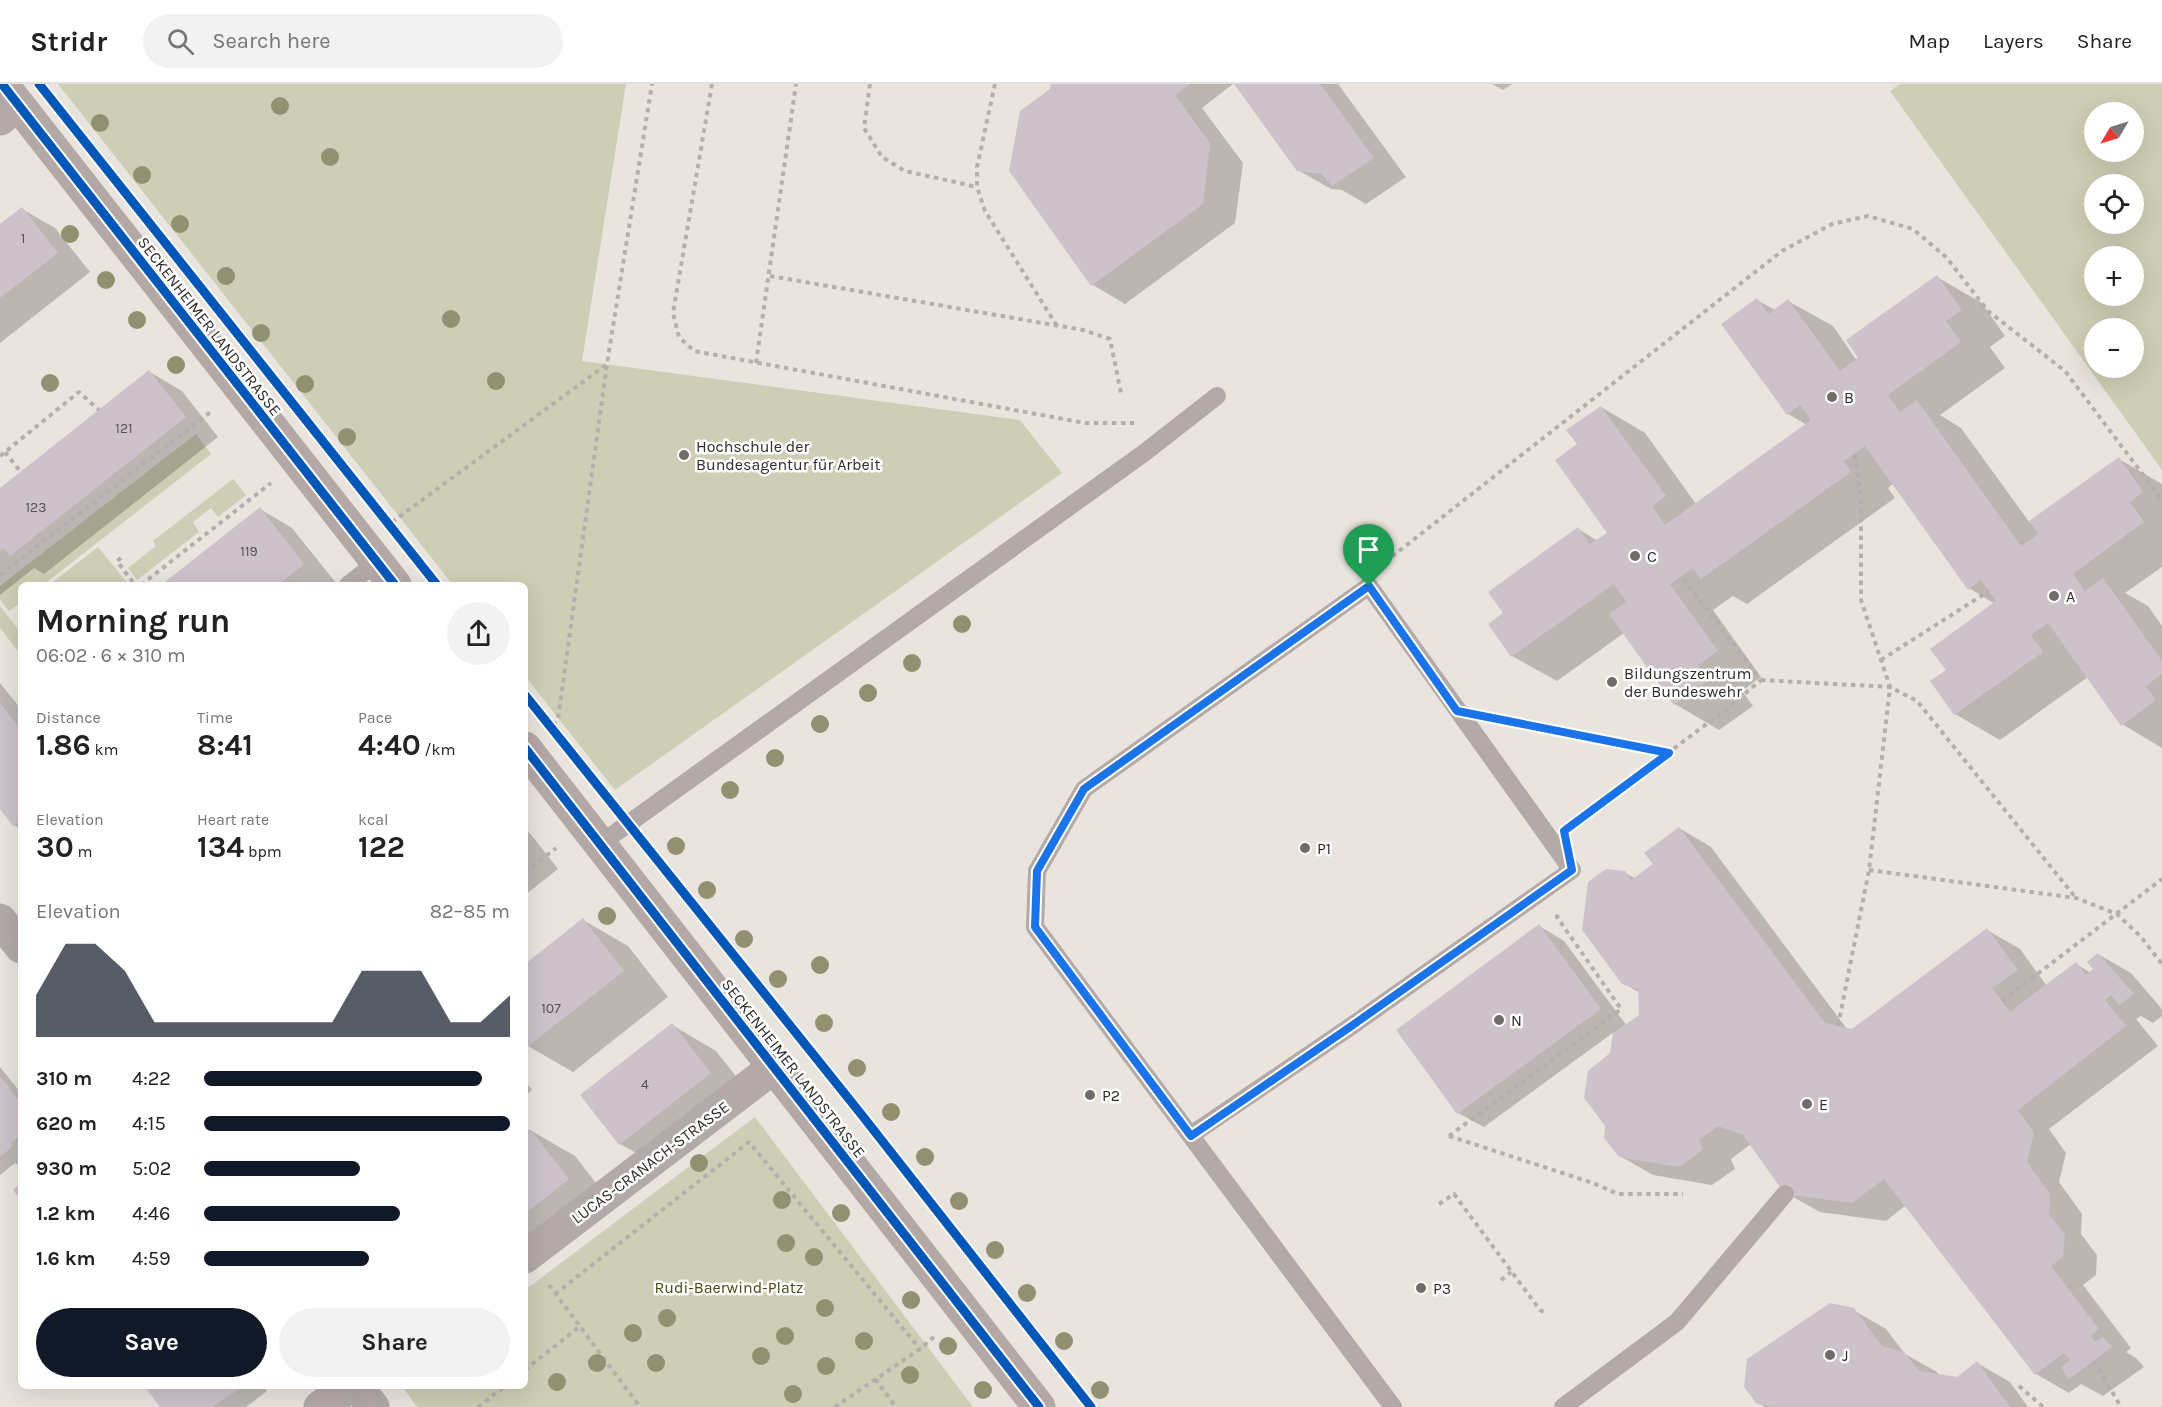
<!DOCTYPE html>
<meta charset="utf-8">
<style>
:root{--surface:#fff;--page:#f2f2f2;--text:#222;--muted:#767676;--line:#e0e0e0;--accent:#111827}
body{margin:0;font-family:Karla,sans-serif;background:var(--page);color:var(--text);height:100vh;display:flex;flex-direction:column;font-size:22px;white-space:nowrap}
*{box-sizing:border-box;margin:0}
p{font-size:20px;color:var(--muted)}
.icon{flex:none;width:33px;height:33px;fill:none;stroke:currentColor;stroke-width:2;stroke-linecap:round;stroke-linejoin:round}
.map{position:relative;flex:1;overflow:hidden}
.drawer{position:absolute;left:18px;top:498px;width:510px;height:807px;display:flex;flex-direction:column;background:var(--surface);border-radius:9px;box-shadow:0 6px 24px #0002}
.drawer>*{flex:none}
.needle{width:39px;rotate:232deg}
.buttons{position:absolute;left:2084px;top:18px;display:grid;gap:12px}
.buttons a{display:grid;place-items:center;width:60px;height:60px;border-radius:50%;background:var(--surface);box-shadow:0 6px 24px #0002;font-size:30px}
.pin{position:absolute;display:grid;place-items:center;width:51px;height:51px;color:#fff;margin:-62px -26px;border-radius:50% 50% 50% 0;rotate:-45deg;box-shadow:0 0 6px #0007}
.pin .icon{rotate:45deg}
.round{display:grid;place-items:center;flex:none;width:63px;height:63px;border-radius:32px;background:var(--page)}
.overview{display:flex;align-items:center;justify-content:space-between;height:102px;padding:0 18px}
h1{font-size:33px;font-weight:700;line-height:45px}
.metrics{display:grid;grid-template-columns:repeat(3,1fr);gap:9px;height:102px;padding:6px 18px}
.metrics div{display:grid;align-content:center}
.metrics b{font-size:30px;font-weight:700}
.metrics small{font-size:16px;font-weight:400}
.metrics p{font-size:16px}
.chart{height:168px;padding:12px 18px}
.chart p{display:flex;justify-content:space-between}
.chart svg{width:100%;height:108px;margin-top:6px;fill:var(--accent);opacity:.7}
.button{display:flex;gap:12px;margin-top:auto;padding:12px 18px}
.button a{flex:1;height:69px;border-radius:36px;background:var(--accent);color:#fff;font-size:24px;font-weight:700;line-height:69px;text-align:center}
.button a+a{background:var(--page);color:var(--text)}
ul{padding:0 18px;list-style:none;font-size:20px}
li{display:grid;grid-template-columns:96px 72px 1fr;align-items:center;height:45px}
li i{height:15px;border-radius:8px;background:var(--accent)}
header{display:flex;align-items:center;gap:36px;box-sizing:border-box;height:84px;padding:0 30px;background:var(--surface);border-bottom:2px solid var(--line)}
header strong{font-size:28px}
nav{display:flex;gap:33px;margin-inline-start:auto;font-size:21px}
.search{width:420px;height:54px;background:var(--page);display:flex;align-items:center;gap:15px;box-sizing:border-box;padding:0 21px;border-radius:33px;color:var(--muted);font-size:22px}
.map>svg:first-child{display:block}
</style>
<header>
<strong>Stridr</strong>
<div class="search"><svg class="icon" aria-label="search" viewBox="0 0 24 24"><circle cx="10" cy="10" r="6"/><path d="M15 15l6 6"/></svg>Search here</div>
<nav><a>Map</a><a>Layers</a><a>Share</a></nav>
</header>
<div class="map">
<svg width="2162" height="1323" viewBox="0 0 2162 1323">
<rect width="100%" height="100%" fill="#eae4df"/>
<g fill="#cecdb5" fill-rule="evenodd">
<polygon points="58,0 626,0 582,277 1020,336 1062,389 615,706 525,592 525,501 453,501"/>
<path d="M 1900,0 L 2162,0 L 2162,386 L 1890,7 ZM 2133,28 L 2133,68 L 2094,68 L 2094,28 ZM 2133,100 L 2133,140 L 2094,140 L 2094,100 ZM 2094,172 L 2133,172 L 2133,212 L 2094,212 ZM 2133,244 L 2133,284 L 2094,284 L 2094,244 Z"/>
<polygon points="196,350 211,370 43,501 21,501 21,518 9,527 0,516 0,502"/>
<polygon points="233,395 246,411 218,433 211,424 193,438 199,448 137,496 128,484 156,462 153,457"/>
<polygon points="98,463 129,501 49,501"/>
<polygon points="0,522 21,549 21,571 0,544"/>
<polygon points="755,1033 973,1323 417,1323 402,1302 525,1302 525,1206"/>
</g>
<g fill="#0003">
<polygon points="1052,0 1233,0 1202,24 1243,79 1235,139 1125,220 1093,201 1010,87 1053,5"/>
<polygon points="1236,0 1338,0 1406,93 1366,120 1342,106 1331,105 1298,86"/>
<polygon points="1492,0 1512,0 1503,6"/>
<polygon points="22,125 55,144 90,188 0,259 0,142"/>
<polygon points="1937,193 1982,219 2005,252 1990,263 2005,284 1940,331 1961,344 2030,439 2119,375 2162,400 2162,483 2125,509 2148,522 2162,542 2162,664 2122,640 2088,593 2000,656 1955,630 1932,598 1948,586 1995,520 1969,504 1894,399 1888,404 1895,414 1747,520 1733,512 1713,526 1761,593 1742,607 1753,622 1719,646 1675,620 1624,549 1557,597 1512,572 1578,445 1598,457 1609,449 1579,361 1601,323 1645,349 1696,420 1807,341 1788,330 1757,216 1775,226 1788,217 1833,242 1857,277"/>
<polygon points="150,288 182,307 218,353 44,490 34,484 0,511 0,406"/>
<polygon points="260,425 292,444 336,499 334,501 163,501"/>
<polygon points="0,599 21,625 21,745 14,741 0,722"/>
<polygon points="525,743 558,785 525,811"/>
<polygon points="1679,744 1711,763 1847,945 1852,947 1987,846 2020,865 2047,902 2076,880 2091,889 2095,885 2098,870 2131,889 2162,925 2162,932 2153,939 2141,932 2136,935 2158,962 2049,1045 2066,1069 2059,1098 2082,1130 2081,1150 2097,1171 2096,1191 2083,1201 2131,1264 2126,1268 2136,1274 2144,1283 2103,1312 2081,1300 2069,1309 2036,1290 1906,1121 1886,1137 1820,1128 1786,1109 1751,1060 1731,1075 1735,1085 1712,1101 1653,1091 1620,1072 1612,970 1614,948 1484,1043 1458,1029 1539,842 1564,857 1627,942 1641,932 1640,909 1623,899 1625,789 1636,795 1655,780"/>
<polygon points="583,836 628,862 668,913 573,988 528,962 525,958 525,882"/>
<polygon points="672,941 716,967 754,1015 665,1085 620,1060"/>
<polygon points="0,983 21,1009 21,1079 18,1081 15,1079 0,1091"/>
<polygon points="525,997 532,1006 525,1012"/>
<polygon points="530,1046 575,1072 613,1121 525,1183 525,1050"/>
<polygon points="1853,1226 1886,1245 1905,1270 1937,1288 1940,1292 1958,1294 1977,1279 2010,1298 2028,1323 1765,1323 1758,1319"/>
<polygon points="146,1302 263,1302 267,1307 246,1323 162,1323"/>
</g>
<g fill="#cdc2ca">
<polygon points="1051,0 1190,0 1175,11 1210,59 1203,120 1091,202 1009,87 1020,27 1050,5"/>
<polygon points="1234,0 1320,0 1374,74 1332,102 1321,90 1297,87"/>
<polygon points="22,123 58,169 0,214 0,140"/>
<polygon points="1937,191 1962,226 1946,237 1961,258 1888,311 1900,328 1917,316 2021,462 2038,450 2029,437 2119,373 2143,408 2130,418 2144,438 2073,490 2085,507 2103,494 2162,577 2162,590 2146,602 2156,616 2121,642 2048,539 2031,551 2043,568 1954,631 1930,597 1946,586 1930,565 1996,517 1981,496 1968,506 1865,362 1844,377 1851,388 1701,495 1693,484 1670,500 1718,567 1698,581 1709,596 1674,621 1609,530 1626,518 1614,500 1511,573 1488,540 1503,529 1488,508 1578,443 1590,460 1607,449 1555,376 1577,360 1566,346 1601,322 1666,412 1652,422 1665,441 1811,336 1800,321 1787,331 1721,240 1757,214 1768,230 1788,215 1840,287 1858,274 1846,256"/>
<polygon points="149,286 186,333 10,472 3,464 0,467 0,404"/>
<polygon points="260,423 304,480 278,501 161,501"/>
<polygon points="0,619 21,646 21,736 13,742 0,725"/>
<polygon points="1679,743 1825,939 1852,945 1987,844 2018,886 1992,904 2010,928 2076,878 2086,891 2093,885 2087,878 2098,869 2134,910 2119,921 2111,911 2105,916 2126,942 2018,1026 2034,1049 2027,1078 2050,1110 2049,1130 2065,1151 2063,1173 2051,1182 2099,1245 2091,1252 2095,1258 2103,1253 2112,1263 2069,1295 2061,1284 2070,1276 2064,1269 2035,1291 1884,1095 1852,1119 1785,1110 1743,1051 1718,1042 1699,1056 1703,1066 1679,1083 1619,1073 1604,1054 1605,1042 1584,1014 1588,987 1610,969 1613,949 1639,931 1638,905 1622,900 1582,846 1588,798 1606,785 1625,787 1631,796 1653,780 1644,769"/>
<polygon points="583,834 624,887 527,963 525,961 525,880"/>
<polygon points="1539,840 1601,925 1457,1030 1396,946"/>
<polygon points="672,939 711,989 619,1061 580,1011"/>
<polygon points="0,992 21,1019 21,1051 11,1059 13,1062 0,1073"/>
<polygon points="530,1045 569,1095 525,1130 525,1048"/>
<polygon points="21,1099 21,1116 13,1106"/>
<polygon points="1830,1219 1854,1224 1882,1262 1904,1268 1919,1287 1957,1293 1977,1277 2010,1323 1773,1323 1757,1320 1744,1303 1747,1275"/>
<polygon points="144,1302 244,1302 212,1323 160,1323"/>
</g>
<g fill="none" stroke-linecap="round" stroke-linejoin="round">
<g stroke="#b6aeac" stroke-width="4" stroke-dasharray="4.5 4.5" stroke-linecap="butt">
<polyline points="712,0 673,229 679,253 694,267 1085,339 1134,339"/>
<polyline points="870,0 864,44 882,73 905,87 977,103"/>
<polyline points="995,0 977,83 977,103 985,127 1057,242"/>
<polyline points="770,192 1083,246 1110,255 1121,309"/>
<polyline points="756,279 796,0"/>
<polyline points="5,368 20,387"/>
<polyline points="0,372 79,308 99,326"/>
<polyline points="392,438 606,281"/>
<polyline points="121,474 117,477 135,501"/>
<polyline points="1385,478 1782,167 1832,140 1868,132 1913,145 1946,173 1988,227 2065,287 2162,416"/>
<polyline points="0,491 213,326"/>
<polyline points="141,501 271,399"/>
<polyline points="1881,576 1989,507"/>
<polyline points="1761,596 1890,603 1917,617 2076,814"/>
<polyline points="1502,636 1668,668"/>
<polyline points="553,641 558,635 607,280 652,0"/>
<polyline points="1573,740 1728,624 1761,596 1681,492"/>
<polyline points="1869,786 2076,814 2117,830 2141,853 2162,880"/>
<polyline points="525,788 556,764"/>
<polyline points="2002,917 2162,795"/>
<polyline points="1838,942 1869,786 1890,603 1861,516 1861,412 1855,370"/>
<polyline points="1449,1052 1621,925 1557,833 1558,830"/>
<polyline points="1449,1052 1593,1099 1618,1110 1683,1110"/>
<polyline points="1439,1120 1454,1110 1540,1226 1544,1228"/>
<polyline points="1501,1196 1511,1188"/>
<polyline points="549,1201 640,1323"/>
<polyline points="555,1210 749,1058 920,1265"/>
<polyline points="2094,1277 2121,1323"/>
<polyline points="525,1286 579,1243"/>
<polyline points="875,1295 896,1323"/>
<polyline points="2019,1302 2043,1323"/>
<polyline points="478,1323 505,1302"/>
<polyline points="835,1323 920,1265 937,1250"/>
</g>
<g stroke="#b4a9a9" stroke-width="18">
<polyline points="348,501 377,478"/>
<polyline points="600,760 1144,369 1217,312"/>
<polyline points="1191,1051 1350,943 1572,786 1369,502 1084,705 1037,787 1035,843 1393,1323"/>
<polyline points="1563,1323 1677,1238 1785,1110"/>
</g>
<g stroke="#b4a9a9" stroke-width="33">
<polyline points="0,35 18,21"/>
<polyline points="0,836 21,863"/>
<polyline points="525,1173 774,983"/>
<polyline points="357,1302 373,1323"/>
<polyline points="320,1323 351,1302"/>
</g>
<g stroke="#b4a8a7" stroke-width="33">
<polyline points="2,0 395,501"/>
<polyline points="525,664 1039,1323"/>
</g>
<g stroke="#afa8a5" stroke-width="1.5">
<polyline points="0,826 21,853"/>
<polyline points="0,850 21,877"/>
<polyline points="347,1302 364,1323"/>
<polyline points="372,1302 388,1323"/>
</g>
<defs>
<g id="cycleway">
<polyline points="2,0 395,501"/>
<polyline points="39,0 437,501"/>
<polyline points="525,611 861,1030 1091,1323"/>
<polyline points="525,664 1039,1323"/>
</g>
</defs>
<use href="#cycleway" stroke="#fff" stroke-width="13"/>
<use href="#cycleway" stroke="#0057b8" stroke-width="9"/>
</g>
<g fill="#919070">
<circle cx="280" cy="22" r="9"/>
<circle cx="100" cy="39" r="9"/>
<circle cx="330" cy="73" r="9"/>
<circle cx="142" cy="91" r="9"/>
<circle cx="180" cy="140" r="9"/>
<circle cx="70" cy="150" r="9"/>
<circle cx="226" cy="192" r="9"/>
<circle cx="106" cy="196" r="9"/>
<circle cx="451" cy="235" r="9"/>
<circle cx="137" cy="236" r="9"/>
<circle cx="261" cy="249" r="9"/>
<circle cx="176" cy="281" r="9"/>
<circle cx="496" cy="297" r="9"/>
<circle cx="50" cy="299" r="9"/>
<circle cx="305" cy="300" r="9"/>
<circle cx="347" cy="353" r="9"/>
<circle cx="962" cy="540" r="9"/>
<circle cx="912" cy="579" r="9"/>
<circle cx="868" cy="609" r="9"/>
<circle cx="820" cy="640" r="9"/>
<circle cx="775" cy="674" r="9"/>
<circle cx="730" cy="706" r="9"/>
<circle cx="676" cy="762" r="9"/>
<circle cx="707" cy="806" r="9"/>
<circle cx="607" cy="832" r="9"/>
<circle cx="744" cy="855" r="9"/>
<circle cx="820" cy="881" r="9"/>
<circle cx="778" cy="895" r="9"/>
<circle cx="824" cy="939" r="9"/>
<circle cx="857" cy="984" r="9"/>
<circle cx="891" cy="1028" r="9"/>
<circle cx="925" cy="1073" r="9"/>
<circle cx="699" cy="1079" r="9"/>
<circle cx="782" cy="1116" r="9"/>
<circle cx="959" cy="1117" r="9"/>
<circle cx="841" cy="1129" r="9"/>
<circle cx="786" cy="1159" r="9"/>
<circle cx="995" cy="1166" r="9"/>
<circle cx="814" cy="1173" r="9"/>
<circle cx="1027" cy="1209" r="9"/>
<circle cx="911" cy="1216" r="9"/>
<circle cx="825" cy="1224" r="9"/>
<circle cx="667" cy="1234" r="9"/>
<circle cx="633" cy="1249" r="9"/>
<circle cx="785" cy="1252" r="9"/>
<circle cx="864" cy="1257" r="9"/>
<circle cx="1064" cy="1257" r="9"/>
<circle cx="948" cy="1262" r="9"/>
<circle cx="761" cy="1272" r="9"/>
<circle cx="597" cy="1279" r="9"/>
<circle cx="656" cy="1279" r="9"/>
<circle cx="826" cy="1282" r="9"/>
<circle cx="910" cy="1291" r="9"/>
<circle cx="557" cy="1298" r="9"/>
<circle cx="983" cy="1306" r="9"/>
<circle cx="1100" cy="1306" r="9"/>
<circle cx="793" cy="1310" r="9"/>
</g>
<g fill="none" stroke-linecap="round" stroke-linejoin="round">
<defs>
<polygon id="route" points="1369,502 1457,627 1669,669 1564,747 1572,786 1350,943 1191,1052 1035,843 1037,787 1084,705"/>
</defs>
<use href="#route" stroke="#fff" stroke-width="12"/>
<use href="#route" stroke="#1a73e8" stroke-width="8"/>
</g>
<g fill="#706c68" stroke="#fff" stroke-width="2">
<circle cx="1832" cy="313" r="6"/>
<circle cx="684" cy="371" r="6"/>
<circle cx="1635" cy="472" r="6"/>
<circle cx="2054" cy="512" r="6"/>
<circle cx="1612" cy="598" r="6"/>
<circle cx="1305" cy="764" r="6"/>
<circle cx="1499" cy="936" r="6"/>
<circle cx="1090" cy="1011" r="6"/>
<circle cx="1807" cy="1020" r="6"/>
<circle cx="1421" cy="1204" r="6"/>
<circle cx="1830" cy="1271" r="6"/>
</g>
<g text-anchor="middle" stroke-width="5" stroke-linejoin="round" paint-order="stroke">
<g font-size="14" fill="#565150">
<text x="23" y="159">1</text>
<text x="124" y="349">121</text>
<text x="36" y="428">123</text>
<text x="249" y="472">119</text>
<text x="551" y="929">107</text>
<text x="645" y="1005">4</text>
</g>
<g font-size="16" fill="#2f2b28" stroke="#fff">
<text transform="translate(210 242) rotate(52)" y="6">SECKENHEIMER LANDSTRASSE</text>
<text transform="translate(794 984) rotate(52)" y="6">SECKENHEIMER LANDSTRASSE</text>
<text transform="translate(650 1078) rotate(-37)" y="6">LUCAS-CRANACH-STRASSE</text>
</g>
<g font-size="16" fill="#2f2b28" stroke="#fff" text-anchor="start">
<text x="1844" y="319">B</text>
<text x="696" y="368">Hochschule der<tspan x="696" dy="18">Bundesagentur für Arbeit</tspan></text>
<text x="1647" y="478">C</text>
<text x="2066" y="518">A</text>
<text x="1624" y="595">Bildungszentrum<tspan x="1624" dy="18">der Bundeswehr</tspan></text>
<text x="1317" y="770">P1</text>
<text x="1511" y="942">N</text>
<text x="1102" y="1017">P2</text>
<text x="1819" y="1026">E</text>
<text x="1433" y="1210">P3</text>
<text x="1842" y="1277">J</text>
</g>
<g font-size="16" fill="#484b16" stroke="#fff">
<text x="729" y="1209">Rudi-Baerwind-Platz</text>
</g>
</g>
</svg>
<div class="buttons">
<a><svg class="needle" viewBox="-14 -14 28 28"><path d="M0-13l5 13h-10z" fill="#e53935"/><path d="M0 13l5-13h-10z" fill="#767676"/></svg></a>
<a><svg class="icon" aria-label="locate" viewBox="0 0 24 24"><circle cx="12" cy="12" r="6"/><path d="M12 2v4M12 18v4M2 12h4M18 12h4"/></svg></a>
<a>+</a>
<a>−</a>
</div>
<div class="pin" style="left:1369px;top:502px;background:#1e9e55"><svg class="icon" aria-label="arrive" viewBox="0 0 24 24"><path d="M6 21V4h12l-3 4 3 4H6"/></svg></div>
<section class="drawer">
<div class="overview"><div><h1>Morning run</h1><p>06:02 · 6 × 310 m</p></div><a class="round"><svg class="icon" aria-label="share" viewBox="0 0 24 24"><path d="M12 15V3M7 8l5-5 5 5M5 13v7h14v-7"/></svg></a></div>
<div class="metrics">
<div><p>Distance</p><b>1.86<small> km</small></b></div>
<div><p>Time</p><b>8:41</b></div>
<div><p>Pace</p><b>4:40<small> /km</small></b></div>
</div>
<div class="metrics">
<div><p>Elevation</p><b>30<small> m</small></b></div>
<div><p>Heart rate</p><b>134<small> bpm</small></b></div>
<div><p>kcal</p><b>122</b></div>
</div>
<div class="chart"><p><span>Elevation</span>82–85 m</p>
<svg viewBox="0 0 160 44" preserveAspectRatio="none"><path d="M0 44V27L10 6L20 6L30 17L40 38L50 38L60 38L70 38L80 38L90 38L100 38L110 17L120 17L130 17L140 38L150 38L160 27V44z"/></svg>
</div>
<ul>
<li><b>310 m</b>4:22<i style="width:91%"></i></li>
<li><b>620 m</b>4:15<i style="width:100%"></i></li>
<li><b>930 m</b>5:02<i style="width:51%"></i></li>
<li><b>1.2 km</b>4:46<i style="width:64%"></i></li>
<li><b>1.6 km</b>4:59<i style="width:54%"></i></li>
</ul>
<div class="button"><a>Save</a><a>Share</a></div>
</section>
</div>
